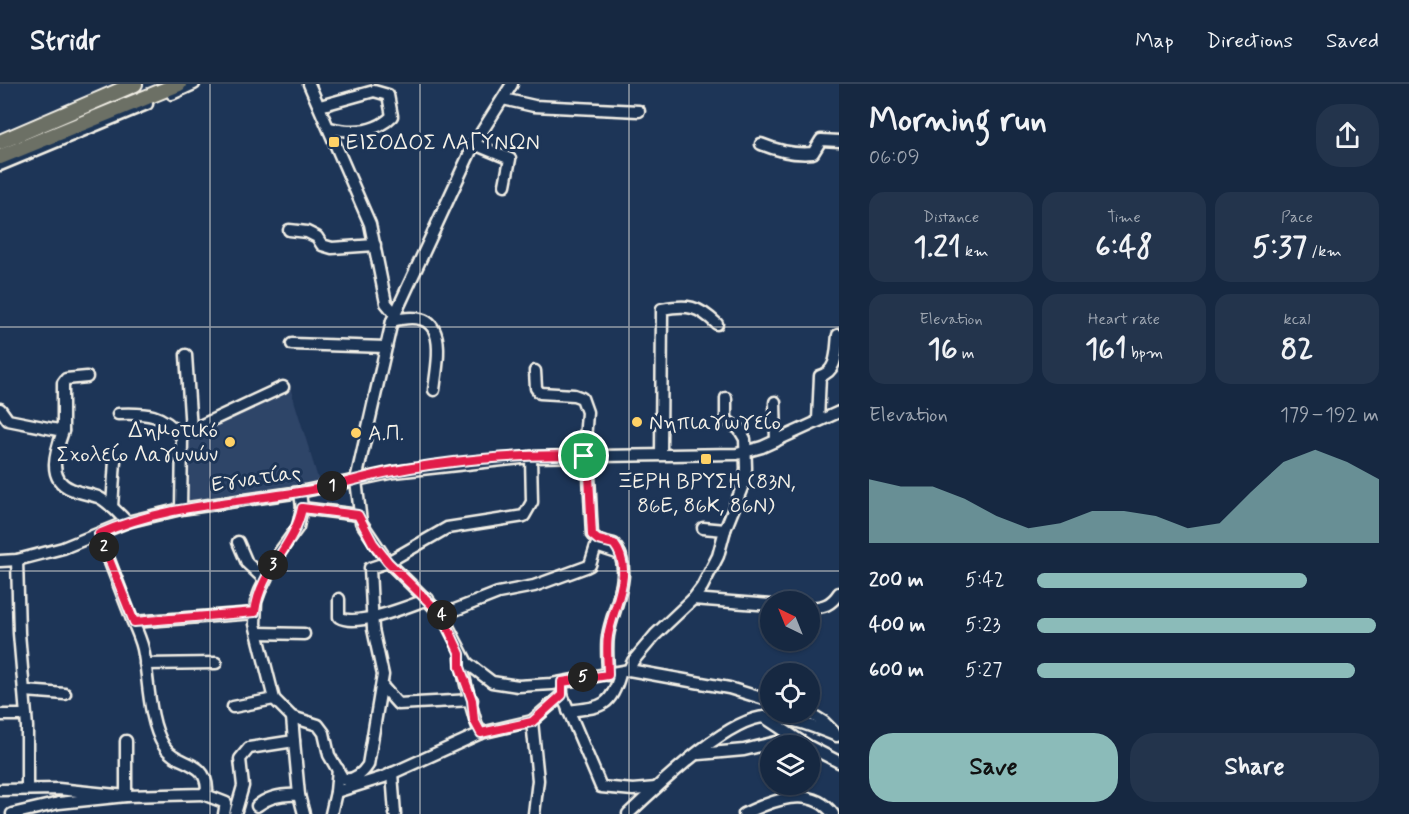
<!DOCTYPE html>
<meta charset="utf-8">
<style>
:root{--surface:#162841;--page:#23344c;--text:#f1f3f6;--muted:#9ea6b1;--line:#35445a;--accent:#8bbbb9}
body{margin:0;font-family:Mynerve,sans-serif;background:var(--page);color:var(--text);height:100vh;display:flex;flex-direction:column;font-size:22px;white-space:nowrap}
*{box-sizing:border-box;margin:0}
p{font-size:20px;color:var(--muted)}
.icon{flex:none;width:33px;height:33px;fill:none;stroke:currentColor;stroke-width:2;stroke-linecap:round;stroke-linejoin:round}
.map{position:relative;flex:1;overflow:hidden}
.side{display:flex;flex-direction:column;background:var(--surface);width:570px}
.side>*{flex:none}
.needle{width:39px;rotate:317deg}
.fabs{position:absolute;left:760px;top:507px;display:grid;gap:12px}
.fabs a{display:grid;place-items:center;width:60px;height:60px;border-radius:50%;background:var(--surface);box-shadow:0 2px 4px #0004,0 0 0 2px var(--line);font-size:30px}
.pin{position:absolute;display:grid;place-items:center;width:51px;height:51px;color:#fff;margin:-26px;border:3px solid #fff;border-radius:50%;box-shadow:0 2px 6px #0007}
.km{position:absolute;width:30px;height:30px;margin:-15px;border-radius:50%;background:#222;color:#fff;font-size:16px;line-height:30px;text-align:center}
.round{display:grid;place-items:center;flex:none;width:63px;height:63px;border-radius:24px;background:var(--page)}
.head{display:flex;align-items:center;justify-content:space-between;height:102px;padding:0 30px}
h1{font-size:33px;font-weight:700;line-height:45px}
.stats{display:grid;grid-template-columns:repeat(3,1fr);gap:9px;height:102px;padding:6px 30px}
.stats div{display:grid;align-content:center;border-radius:15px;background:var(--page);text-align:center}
.stats b{font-size:30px;font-weight:700}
.stats small{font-size:16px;font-weight:400}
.stats p{font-size:16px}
.chart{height:168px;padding:12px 30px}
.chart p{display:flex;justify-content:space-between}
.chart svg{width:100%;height:108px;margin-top:6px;fill:var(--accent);opacity:.7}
.action{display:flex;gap:12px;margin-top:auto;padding:12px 30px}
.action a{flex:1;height:69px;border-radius:24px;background:var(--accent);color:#111;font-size:24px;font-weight:700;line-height:69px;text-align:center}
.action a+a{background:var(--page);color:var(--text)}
ul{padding:0 30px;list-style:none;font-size:20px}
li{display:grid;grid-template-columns:96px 72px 1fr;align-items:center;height:45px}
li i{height:15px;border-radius:8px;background:var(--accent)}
header{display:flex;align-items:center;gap:36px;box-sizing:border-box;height:84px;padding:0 30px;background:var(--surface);border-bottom:2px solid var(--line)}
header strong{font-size:28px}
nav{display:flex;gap:33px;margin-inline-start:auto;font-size:21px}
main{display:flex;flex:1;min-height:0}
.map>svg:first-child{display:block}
</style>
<header>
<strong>Stridr</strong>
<nav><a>Map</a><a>Directions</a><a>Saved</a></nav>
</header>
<main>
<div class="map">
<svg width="839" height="730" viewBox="0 0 839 730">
<rect width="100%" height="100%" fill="#1d3557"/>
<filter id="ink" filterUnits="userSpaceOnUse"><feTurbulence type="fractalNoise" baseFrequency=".0167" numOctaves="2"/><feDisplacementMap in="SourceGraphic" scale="12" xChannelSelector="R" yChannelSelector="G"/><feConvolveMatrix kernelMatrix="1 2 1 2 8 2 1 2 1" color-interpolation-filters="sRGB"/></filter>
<g filter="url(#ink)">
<polygon fill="#2f4467" points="290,303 320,401 189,421 184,354"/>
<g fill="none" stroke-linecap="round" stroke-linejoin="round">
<defs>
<g id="minor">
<polyline points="309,0 370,140 386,219 395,230"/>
<polyline points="512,0 474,60 392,237 356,396 361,438 388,478 442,531 467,579 492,598 518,602 552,600 629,586 729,604 771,617"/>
<polyline points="172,10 194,0"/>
<polyline points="503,15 534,22 639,27"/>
<path d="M 320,22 L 374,7 L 388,11 L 392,32 C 376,49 351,49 330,44"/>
<polyline points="474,60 510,75 505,101"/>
<path d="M 761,60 C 778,67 794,71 813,69 L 821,56 L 839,57"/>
<polyline points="0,81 147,20"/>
<polyline points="289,146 307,148 317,153 322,161 332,164 375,161"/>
<path d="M 392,237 C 449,222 439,268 434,306"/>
<polyline points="292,260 386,263"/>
<polyline points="535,287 536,304 540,309 574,311 582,314 587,328 584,372"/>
<polyline points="775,318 776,357"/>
<path d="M 0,325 L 8,336 L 63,347 C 56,367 46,395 71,405 C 79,409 89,410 98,413 C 109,418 119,430 127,438"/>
<path d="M 118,330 C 147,329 162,329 182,353"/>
<path d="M 818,336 L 820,292 C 838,287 836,267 838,251"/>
<polyline points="191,346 283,303"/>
<polyline points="63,347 63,299 66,295 87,293"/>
<path d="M 661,370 L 662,225 C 688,220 698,222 717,240"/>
<path d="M 588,372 L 592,451 L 598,456 L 614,460 C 636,488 612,524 608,552 C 606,564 608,578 608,591"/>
<path d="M 300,408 L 302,424 L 298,443 L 279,469 L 260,507 L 256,518 L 255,540 L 274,615 L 292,633 L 318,641 L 324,649 L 329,671 L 343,695 C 354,697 362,690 368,681 L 383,591 L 373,545 L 370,484 L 388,478 L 447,444 L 524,432 L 532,418 L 531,373"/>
<polyline points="112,423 115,376"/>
<polyline points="302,424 359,431"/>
<polyline points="181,425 182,353 191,346 186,271"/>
<polyline points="703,444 725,446"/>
<polyline points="99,450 133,538"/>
<polyline points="238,458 247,479 265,496"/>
<polyline points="17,476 19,549 27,643 27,700"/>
<polyline points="0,477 17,476 63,464 127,438 181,425 300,408 394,388 531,373 737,370 762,363 839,328"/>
<path d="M 339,515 L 339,533 C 356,544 409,522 428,515"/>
<polyline points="693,515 771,521"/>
<path d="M 810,524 C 824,523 831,521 839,509"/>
<polyline points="442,531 498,509 534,502 586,483 590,481 596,462 620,470"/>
<polyline points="258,549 304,550"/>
<path d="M 461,570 C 460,580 475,642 481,649 L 532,637 L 538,696 L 534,730"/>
<polyline points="145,580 216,579"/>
<polyline points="629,586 633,577 655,551 693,515 702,503 718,472 725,446 745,396 746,384 745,355 739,345 726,336 726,314"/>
<polyline points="382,602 398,620 472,616"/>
<polyline points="25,607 65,610"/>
<polyline points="562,611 601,703 633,706 656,704"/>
<polyline points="233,623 274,615"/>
<path d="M 568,627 C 601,623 611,624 620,590"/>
<polyline points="808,628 824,638 834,648"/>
<polyline points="0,631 26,631"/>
<polyline points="764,633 808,662"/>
<polyline points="532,637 562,611 562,606"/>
<polyline points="294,657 299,711 304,730"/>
<polyline points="810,663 839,678"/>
<polyline points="699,670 744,666 793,654"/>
<polyline points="392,689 395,730"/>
<path d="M 0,706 L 58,705 L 126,712 L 203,710 L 207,705 C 206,675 176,682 164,662 C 148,637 149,594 143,565 C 141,556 137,547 133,538 L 255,529"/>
<polyline points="336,708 384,693 481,649"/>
<polyline points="203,710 226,719 224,730"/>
<path d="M 257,722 C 269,712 283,710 299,711"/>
<polyline points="12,730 59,719 126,712 126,657"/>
<polyline points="235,730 243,702 240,675 249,664 294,657 292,633"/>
<polyline points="331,730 336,708 338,685"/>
<path d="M 628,730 C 656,704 728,633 766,633 C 790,633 815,643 837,652"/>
<path d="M 744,730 C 771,717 810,700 833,730"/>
</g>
<g id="major">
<polyline points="0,58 135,0"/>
<polyline points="0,73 179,0"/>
</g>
</defs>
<use href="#minor" stroke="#f4f1e8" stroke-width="15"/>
<use href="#major" stroke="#f4f1e8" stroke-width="18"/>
<use href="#minor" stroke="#1d3557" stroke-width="10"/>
<use href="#major" stroke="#6c7065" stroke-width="14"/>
</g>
</g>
<g fill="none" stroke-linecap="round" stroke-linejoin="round" filter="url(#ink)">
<defs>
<path id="route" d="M 584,372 L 588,372 L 592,451 L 598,456 L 614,460 C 636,488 612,524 608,552 C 606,564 608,578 608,591 L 562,598 L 562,611 L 532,638 L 481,649 L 474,636 L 472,616 L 460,583 L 460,570 L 442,531 L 388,478 L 373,459 L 358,431 L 302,424 C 295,462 260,486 255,528 L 134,538 L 99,450 C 162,422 232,419 299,408 C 328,404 356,395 384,389 C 443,377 523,369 584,372 Z"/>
</defs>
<use href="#route" stroke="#fff" stroke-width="12"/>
<use href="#route" stroke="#e11d48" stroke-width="8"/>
</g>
<path fill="none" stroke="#f4f1e8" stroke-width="1.5" stroke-opacity="0.55" d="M 210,0 L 210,730M 420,0 L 420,730M 629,0 L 629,730M 0,243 L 839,243M 0,487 L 839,487"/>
<g fill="#ffd166" stroke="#1d3557" stroke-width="2">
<rect x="328" y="52" width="12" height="12" rx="3"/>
<circle cx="637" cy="338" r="6"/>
<circle cx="356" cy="349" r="6"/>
<circle cx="230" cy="358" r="6"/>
<rect x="700" y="369" width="12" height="12" rx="3"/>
</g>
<g text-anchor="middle" stroke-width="6" stroke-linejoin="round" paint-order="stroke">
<g font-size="21" fill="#f4f1e8" stroke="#1d3557" text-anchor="start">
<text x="346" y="65">ΕΙΣΟΔΟΣ ΛΑΓΥΝΩΝ</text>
<text x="649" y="345">Νηπιαγωγείο</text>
<text x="218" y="353" text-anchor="end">Δημοτικό<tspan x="218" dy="24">Σχολείο Λαγυνών</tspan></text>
<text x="368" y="356">Α.Π.</text>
<text x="706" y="404" text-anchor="middle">ΞΕΡΗ ΒΡΥΣΗ (83Ν,<tspan x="706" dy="24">86Ε, 86Κ, 86Ν)</tspan></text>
</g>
<g font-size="21" fill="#f4f1e8" stroke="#1d3557">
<text transform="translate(256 394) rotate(-8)" y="7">Εγνατίας</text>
</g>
</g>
</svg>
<div class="fabs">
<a><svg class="needle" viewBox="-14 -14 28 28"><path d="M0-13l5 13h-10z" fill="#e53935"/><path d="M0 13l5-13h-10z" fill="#9ea6b1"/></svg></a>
<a><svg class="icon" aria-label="locate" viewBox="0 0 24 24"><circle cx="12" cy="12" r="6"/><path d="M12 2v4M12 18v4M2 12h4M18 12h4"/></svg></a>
<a><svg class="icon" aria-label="layers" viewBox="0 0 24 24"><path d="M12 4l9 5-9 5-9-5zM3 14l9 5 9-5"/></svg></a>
</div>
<div class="pin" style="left:584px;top:372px;background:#1e9e55"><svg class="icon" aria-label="arrive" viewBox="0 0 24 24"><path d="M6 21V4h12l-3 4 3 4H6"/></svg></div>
<b class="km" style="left:332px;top:402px">1</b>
<b class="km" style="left:104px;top:463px">2</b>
<b class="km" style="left:273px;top:481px">3</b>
<b class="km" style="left:442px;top:531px">4</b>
<b class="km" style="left:583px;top:593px">5</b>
</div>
<section class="side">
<div class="head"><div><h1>Morning run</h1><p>06:09</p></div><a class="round"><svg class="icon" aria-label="share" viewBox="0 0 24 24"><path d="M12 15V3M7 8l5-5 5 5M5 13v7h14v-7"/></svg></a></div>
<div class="stats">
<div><p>Distance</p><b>1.21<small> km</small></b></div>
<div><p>Time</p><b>6:48</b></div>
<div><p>Pace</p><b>5:37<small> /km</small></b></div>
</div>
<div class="stats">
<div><p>Elevation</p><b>16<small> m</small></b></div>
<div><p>Heart rate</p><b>161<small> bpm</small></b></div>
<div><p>kcal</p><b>82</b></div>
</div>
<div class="chart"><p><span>Elevation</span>179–192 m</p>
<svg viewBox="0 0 160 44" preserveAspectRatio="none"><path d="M0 44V18L10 21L20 21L30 26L40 33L50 38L60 36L70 31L80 31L90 33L100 38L110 36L120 23L130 11L140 6L150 11L160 18V44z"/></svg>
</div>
<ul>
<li><b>200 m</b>5:42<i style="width:79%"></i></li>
<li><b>400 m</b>5:23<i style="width:99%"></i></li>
<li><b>600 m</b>5:27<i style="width:93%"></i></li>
</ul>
<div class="action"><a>Save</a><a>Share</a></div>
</section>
</main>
